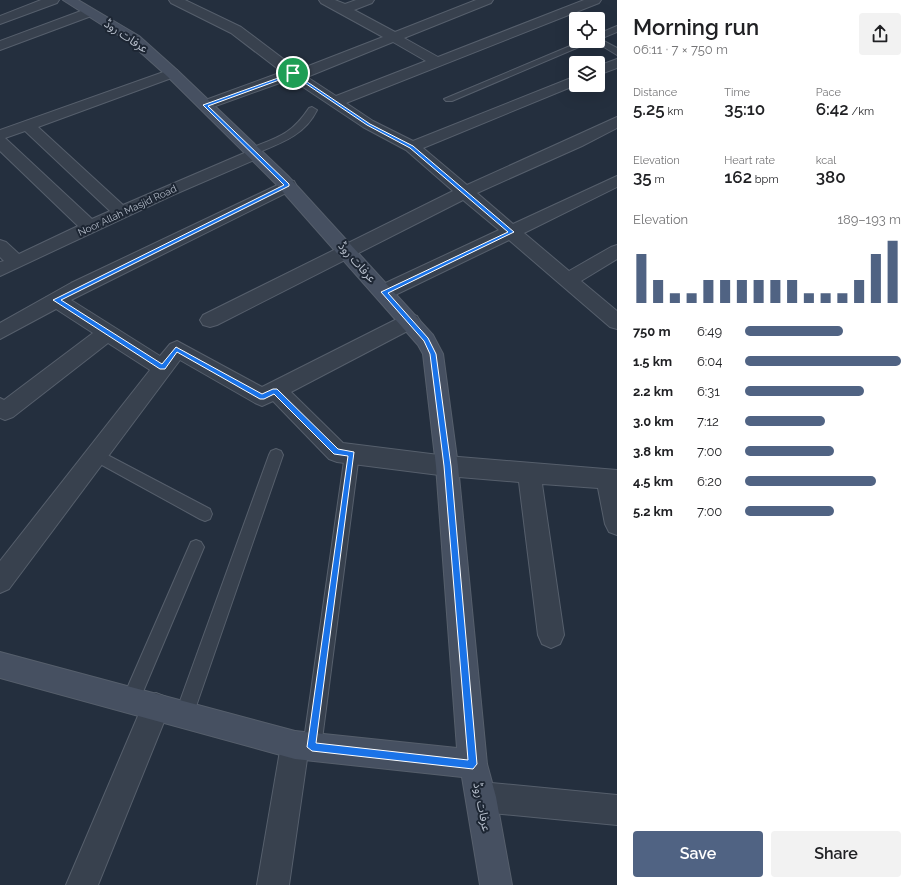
<!DOCTYPE html>
<meta charset="utf-8">
<style>
:root{--surface:#fff;--page:#f2f2f2;--text:#202124;--muted:#757577;--accent:#506383}
body{margin:0;font-family:Raleway,"Noto Sans Arabic",sans-serif;background:var(--page);color:var(--text);height:100vh;display:flex;flex-direction:column;font-size:15px;white-space:nowrap}
*{box-sizing:border-box;margin:0}
p{font-size:13px;color:var(--muted)}
.icon{flex:none;width:22px;height:22px;fill:none;stroke:currentColor;stroke-width:2;stroke-linecap:round;stroke-linejoin:round}
.map{position:relative;flex:1;overflow:hidden}
.sheet{display:flex;flex-direction:column;background:var(--surface);width:300px}
.sheet>*{flex:none}
.controls{position:absolute;left:569px;top:12px;display:grid;gap:8px}
.controls a{display:grid;place-items:center;width:36px;height:36px;border-radius:4px;background:var(--surface);box-shadow:0 4px 16px #0002;font-size:20px}
.pin{position:absolute;display:grid;place-items:center;width:34px;height:34px;color:#fff;margin:-17px;border:2px solid #fff;border-radius:50%;box-shadow:0 1px 4px #0007}
.round{display:grid;place-items:center;flex:none;width:42px;height:42px;border-radius:4px;background:var(--page)}
.headline{display:flex;align-items:center;justify-content:space-between;height:68px;padding:0 16px}
h1{font-size:22px;font-weight:600;line-height:30px}
.metrics{display:grid;grid-template-columns:repeat(3,1fr);gap:6px;height:68px;padding:4px 16px}
.metrics div{display:grid;align-content:center}
.metrics b{font-size:17px;font-weight:600}
.metrics small{font-size:11px;font-weight:400}
.metrics p{font-size:11px}
.chart{height:112px;padding:8px 16px}
.chart p{display:flex;justify-content:space-between}
.chart svg{width:100%;height:72px;margin-top:4px;stroke:var(--accent);stroke-width:6}
.primary-button{display:flex;gap:8px;margin-top:auto;padding:8px 16px}
.primary-button a{flex:1;height:46px;border-radius:4px;background:var(--accent);color:#fff;font-size:16px;font-weight:600;line-height:46px;text-align:center}
.primary-button a+a{background:var(--page);color:var(--text)}
ul{padding:0 16px;list-style:none;font-size:13px}
li{display:grid;grid-template-columns:64px 48px 1fr;align-items:center;height:30px}
li i{height:10px;border-radius:5px;background:var(--accent)}
main{display:flex;flex:1;min-height:0}
.map>svg:first-child{display:block}
</style>
<main>
<div class="map">
<svg width="617" height="885" viewBox="0 0 617 885">
<rect width="100%" height="100%" fill="#242f3e"/>
<g fill="none" stroke-linecap="round" stroke-linejoin="round">
<defs>
<g id="lane">
<polygon points="617,26 617,32 600,39 617,48 617,55 594,41 598,41 598,34"/>
<polygon points="582,41 593,41 452,101 446,101 444,99"/>
<path d="M 312,107 L 317,110 C 305,135 281,143 257,153 L 249,153 L 248,151 L 249,149 C 278,137 291,135 309,108 Z"/>
<polygon points="352,448 357,450 359,454 321,747 318,753 312,756 306,753 303,747 345,454 347,450"/>
<polygon points="96,449 210,509 212,514 210,519 205,521 200,519 91,459 89,455 91,451"/>
<polygon points="276,449 281,451 283,455 193,715 190,721 184,724 178,721 175,715 269,455 271,451"/>
<polygon points="196,540 201,542 204,547 137,706 131,709 125,706 122,700 191,542"/>
</g>
<g id="street">
<polygon points="41,0 59,0 57,3 0,24 0,16"/>
<path d="M 169,0 L 185,0 L 241,27 L 298,70 L 383,37 L 321,3 L 319,0 L 335,0 L 345,4 L 356,0 L 374,0 L 372,3 L 354,10 L 395,32 L 476,0 L 493,0 L 491,3 L 404,38 L 438,57 L 584,0 L 601,0 L 599,3 L 346,103 L 373,121 L 413,141 L 576,76 L 576,85 L 423,148 L 467,185 L 617,117 L 617,128 L 582,146 L 477,193 L 513,224 L 617,176 L 617,187 L 524,233 L 569,271 L 611,247 L 617,245 L 617,259 L 581,281 L 617,311 L 617,329 L 610,327 L 509,240 L 391,297 L 384,299 L 377,297 L 375,292 L 377,287 L 499,230 L 463,200 L 217,325 L 210,327 L 203,325 L 200,320 L 203,315 L 453,191 L 406,150 L 363,127 L 291,79 L 210,108 L 200,108 L 198,105 L 200,102 L 282,72 L 231,33 L 171,3 ZM 393,42 L 426,61 L 336,96 L 307,77 Z"/>
<polygon points="89,8 95,12 94,15 0,50 0,41"/>
<polygon points="617,59 617,68 598,75 598,66"/>
<path d="M 172,69 L 177,70 L 179,73 L 177,76 L 38,127 L 123,205 L 249,151 L 255,149 L 261,151 L 263,154 L 261,157 L 173,195 L 0,276 L 0,262 L 4,261 L 0,257 L 0,240 L 6,242 L 19,254 L 78,226 L 0,151 L 0,130 ZM 25,131 L 110,211 L 92,219 L 5,138 Z"/>
<polygon points="288,180 294,181 296,185 294,189 71,300 160,356 170,344 177,341 262,387 403,316 410,314 417,316 420,321 417,326 291,392 343,443 447,456 617,470 617,535 609,532 605,524 598,488 542,484 564,635 560,644 551,648 542,644 538,635 519,482 447,476 337,462 329,459 273,401 262,406 255,403 180,360 9,589 0,593 0,561 150,370 108,343 13,417 5,420 0,418 0,398 4,400 93,333 56,309 0,339 0,323 71,283"/>
<polygon points="156,693 166,697 170,707 98,885 66,885 146,697"/>
<polygon points="295,731 305,735 309,745 289,885 257,885 281,745 285,735"/>
<polygon points="481,782 617,795 617,825 481,812 471,807 466,797 471,787"/>
</g>
<polygon id="secondary" points="63,0 78,0 139,36 177,70 288,176 433,335 443,354 458,466 487,764 496,797 512,885 480,885 462,777 295,759 0,678 0,652 295,731 457,748 436,466 423,354 418,345 276,184 167,76 129,42"/>
</defs>
<use href="#lane" stroke="#565f6c" stroke-width="2"/>
<use href="#street" stroke="#565f6c" stroke-width="2"/>
<use href="#secondary" stroke="#565f6c" stroke-width="2"/>
<use href="#lane" fill="#38414e" fill-rule="evenodd"/>
<use href="#street" fill="#38414e" fill-rule="evenodd"/>
<use href="#secondary" fill="#465061" fill-rule="evenodd"/>
</g>
<path fill="#1a73e8" stroke="#fff" fill-rule="evenodd" d="M 292,73 L 294,73 L 370,124 L 413,146 L 514,232 L 388,293 L 428,338 L 436,354 L 451,466 L 477,764 L 473,769 L 312,751 L 307,747 L 348,456 L 334,454 L 274,394 L 264,399 L 260,399 L 177,352 L 165,369 L 160,369 L 53,300 L 284,185 L 203,105 ZM 293,75 L 367,125 L 410,148 L 508,232 L 381,292 L 424,341 L 430,354 L 444,466 L 468,760 L 316,743 L 354,452 L 338,449 L 277,389 L 273,389 L 262,394 L 176,347 L 162,364 L 61,300 L 289,186 L 289,184 L 208,106 Z"/>
<g text-anchor="middle" stroke-width="4" stroke-linejoin="round" paint-order="stroke">
<g font-size="10" fill="#b4bcc9" stroke="#1d2633">
<text transform="translate(127 210) rotate(-25)" y="4">Noor Allah Masjid Road</text>
</g>
<g font-size="12" fill="#b4bcc9" stroke="#1d2633">
<text transform="translate(126 36) rotate(34)" y="4">عرفات روڈ</text>
<text transform="translate(357 262) rotate(48)" y="4">عرفات روڈ</text>
<text transform="translate(482 807) rotate(79)" y="4">عرفات روڈ</text>
</g>
</g>
</svg>
<div class="controls">
<a><svg class="icon" aria-label="locate" viewBox="0 0 24 24"><circle cx="12" cy="12" r="6"/><path d="M12 2v4M12 18v4M2 12h4M18 12h4"/></svg></a>
<a><svg class="icon" aria-label="layers" viewBox="0 0 24 24"><path d="M12 4l9 5-9 5-9-5zM3 14l9 5 9-5"/></svg></a>
</div>
<div class="pin" style="left:293px;top:73px;background:#1e9e55"><svg class="icon" aria-label="arrive" viewBox="0 0 24 24"><path d="M6 21V4h12l-3 4 3 4H6"/></svg></div>
</div>
<section class="sheet">
<div class="headline"><div><h1>Morning run</h1><p>06:11 · 7 × 750 m</p></div><a class="round"><svg class="icon" aria-label="share" viewBox="0 0 24 24"><path d="M12 15V3M7 8l5-5 5 5M5 13v7h14v-7"/></svg></a></div>
<div class="metrics">
<div><p>Distance</p><b>5.25<small> km</small></b></div>
<div><p>Time</p><b>35:10</b></div>
<div><p>Pace</p><b>6:42<small> /km</small></b></div>
</div>
<div class="metrics">
<div><p>Elevation</p><b>35<small> m</small></b></div>
<div><p>Heart rate</p><b>162<small> bpm</small></b></div>
<div><p>kcal</p><b>380</b></div>
</div>
<div class="chart"><p><span>Elevation</span>189–193 m</p>
<svg viewBox="0 0 160 44" preserveAspectRatio="none"><path d="M5 44V14M15 44V30M25 44V38M35 44V38M45 44V30M55 44V30M65 44V30M75 44V30M85 44V30M95 44V30M105 44V38M115 44V38M125 44V38M135 44V30M145 44V14M155 44V6"/></svg>
</div>
<ul>
<li><b>750 m</b>6:49<i style="width:63%"></i></li>
<li><b>1.5 km</b>6:04<i style="width:100%"></i></li>
<li><b>2.2 km</b>6:31<i style="width:76%"></i></li>
<li><b>3.0 km</b>7:12<i style="width:51%"></i></li>
<li><b>3.8 km</b>7:00<i style="width:57%"></i></li>
<li><b>4.5 km</b>6:20<i style="width:84%"></i></li>
<li><b>5.2 km</b>7:00<i style="width:57%"></i></li>
</ul>
<div class="primary-button"><a>Save</a><a>Share</a></div>
</section>
</main>
